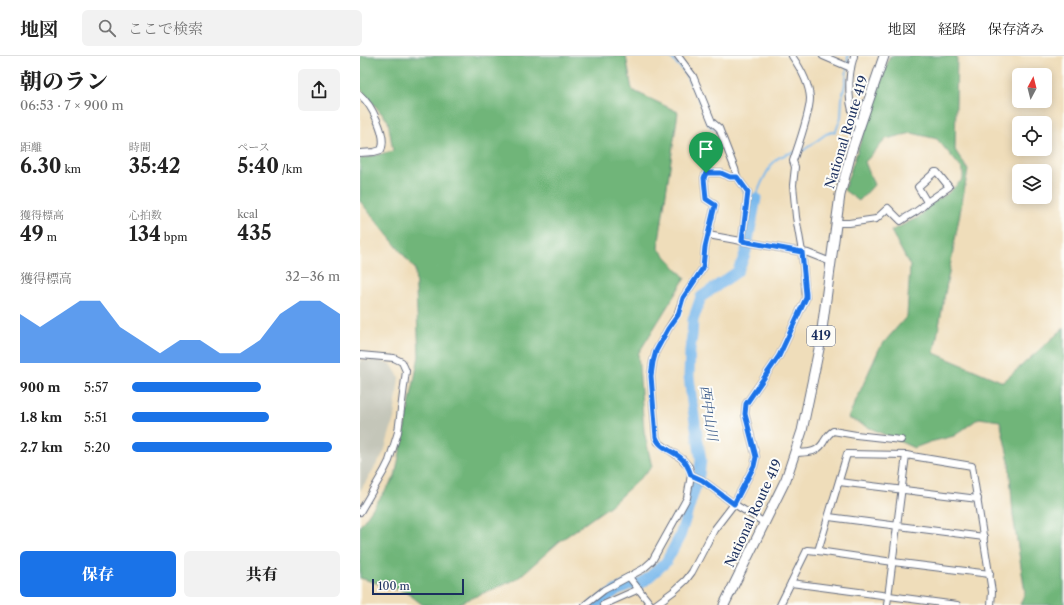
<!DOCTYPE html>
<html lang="ja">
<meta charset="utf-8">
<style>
:root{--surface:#fff;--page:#f2f2f2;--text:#222;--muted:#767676;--line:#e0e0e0;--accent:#1a73e8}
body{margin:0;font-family:"Libre Caslon Text","Noto Serif JP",serif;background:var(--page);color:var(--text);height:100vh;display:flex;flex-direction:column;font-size:15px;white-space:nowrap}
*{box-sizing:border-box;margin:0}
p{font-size:13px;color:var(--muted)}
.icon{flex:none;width:22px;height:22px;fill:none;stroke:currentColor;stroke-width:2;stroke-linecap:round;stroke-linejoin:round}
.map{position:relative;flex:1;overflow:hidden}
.drawer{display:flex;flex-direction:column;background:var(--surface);width:360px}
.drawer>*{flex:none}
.needle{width:26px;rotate:7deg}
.tools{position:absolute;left:652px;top:12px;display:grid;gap:8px}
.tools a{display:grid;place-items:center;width:40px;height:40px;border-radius:6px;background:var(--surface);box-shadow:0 2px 10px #0003;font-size:20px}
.scale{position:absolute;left:12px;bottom:10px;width:92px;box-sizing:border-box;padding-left:4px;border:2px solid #1b2f5e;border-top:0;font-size:11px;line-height:14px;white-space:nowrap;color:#1b2f5e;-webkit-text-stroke:3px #fdfcf7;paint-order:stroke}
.pin{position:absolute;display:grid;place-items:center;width:34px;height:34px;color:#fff;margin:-41px -17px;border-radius:50% 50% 50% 0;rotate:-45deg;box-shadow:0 0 4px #0007}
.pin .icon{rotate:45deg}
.round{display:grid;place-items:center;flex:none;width:42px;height:42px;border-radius:6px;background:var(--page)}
.overview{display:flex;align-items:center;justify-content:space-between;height:68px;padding:0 20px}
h1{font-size:22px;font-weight:800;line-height:30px}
.figures{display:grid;grid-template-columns:repeat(3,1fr);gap:6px;height:68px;padding:4px 20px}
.figures div{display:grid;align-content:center}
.figures b{font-size:20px;font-weight:800}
.figures small{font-size:11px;font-weight:400}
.figures p{font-size:11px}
.chart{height:112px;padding:8px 20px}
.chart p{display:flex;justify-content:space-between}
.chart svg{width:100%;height:72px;margin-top:4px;fill:var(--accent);opacity:.7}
.cta{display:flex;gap:8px;margin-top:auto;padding:8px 20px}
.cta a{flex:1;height:46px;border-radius:6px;background:var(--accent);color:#fff;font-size:16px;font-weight:800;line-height:46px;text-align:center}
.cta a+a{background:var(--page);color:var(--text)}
ul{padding:0 20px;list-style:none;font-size:13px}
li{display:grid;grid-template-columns:64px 48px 1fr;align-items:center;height:30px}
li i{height:10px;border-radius:5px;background:var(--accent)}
header{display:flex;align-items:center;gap:24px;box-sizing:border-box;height:56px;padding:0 20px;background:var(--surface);border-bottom:1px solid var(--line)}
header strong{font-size:19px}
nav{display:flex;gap:22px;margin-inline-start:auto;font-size:14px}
.search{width:280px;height:36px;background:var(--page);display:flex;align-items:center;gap:10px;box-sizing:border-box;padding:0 14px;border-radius:6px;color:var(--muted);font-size:15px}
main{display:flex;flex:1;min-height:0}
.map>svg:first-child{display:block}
</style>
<header>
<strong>地図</strong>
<div class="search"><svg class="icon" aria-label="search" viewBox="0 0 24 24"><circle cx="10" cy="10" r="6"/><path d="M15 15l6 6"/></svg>ここで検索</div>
<nav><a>地図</a><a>経路</a><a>保存済み</a></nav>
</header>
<main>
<section class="drawer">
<div class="overview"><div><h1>朝のラン</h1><p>06:53 · 7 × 900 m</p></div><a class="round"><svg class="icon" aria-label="share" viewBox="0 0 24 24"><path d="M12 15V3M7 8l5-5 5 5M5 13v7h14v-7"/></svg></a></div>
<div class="figures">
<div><p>距離</p><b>6.30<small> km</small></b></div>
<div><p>時間</p><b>35:42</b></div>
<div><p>ペース</p><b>5:40<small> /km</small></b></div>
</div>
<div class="figures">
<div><p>獲得標高</p><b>49<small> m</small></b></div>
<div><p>心拍数</p><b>134<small> bpm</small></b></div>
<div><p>kcal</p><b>435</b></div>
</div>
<div class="chart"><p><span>獲得標高</span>32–36 m</p>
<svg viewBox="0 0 160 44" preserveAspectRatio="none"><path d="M0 44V14L10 22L20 14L30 6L40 6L50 22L60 30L70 38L80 30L90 30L100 38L110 38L120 30L130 14L140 6L150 6L160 14V44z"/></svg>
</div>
<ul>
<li><b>900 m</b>5:57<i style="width:62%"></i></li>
<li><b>1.8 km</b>5:51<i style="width:66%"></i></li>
<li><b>2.7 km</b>5:20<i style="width:96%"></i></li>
</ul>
<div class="cta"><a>保存</a><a>共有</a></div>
</section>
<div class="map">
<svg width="704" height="549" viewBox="0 0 704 549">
<rect width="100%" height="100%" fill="#fdfcf7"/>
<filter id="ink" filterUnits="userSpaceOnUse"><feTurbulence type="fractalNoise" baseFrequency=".025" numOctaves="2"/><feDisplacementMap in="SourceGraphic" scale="8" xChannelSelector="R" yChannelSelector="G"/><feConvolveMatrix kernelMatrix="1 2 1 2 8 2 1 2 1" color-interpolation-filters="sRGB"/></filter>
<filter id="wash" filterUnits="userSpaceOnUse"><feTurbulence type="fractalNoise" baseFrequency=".012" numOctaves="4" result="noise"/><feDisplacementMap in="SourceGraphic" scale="16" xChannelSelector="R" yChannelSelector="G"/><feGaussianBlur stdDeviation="0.9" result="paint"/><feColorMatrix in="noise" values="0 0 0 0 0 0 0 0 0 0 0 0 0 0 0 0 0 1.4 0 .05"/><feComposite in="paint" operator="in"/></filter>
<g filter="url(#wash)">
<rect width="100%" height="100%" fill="#efddba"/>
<polygon fill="#c4c6b9" points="0,304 19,305 31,308 39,321 34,362 24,396 0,435"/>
<g fill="#6fb579" stroke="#45726c">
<polygon points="0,0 266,0 272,34 318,56 298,192 325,222 278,298 284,375 292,411 251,449 200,485 157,523 95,549 63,549 46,536 0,522 0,470 35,421 59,300 55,213 0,145 0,103 33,95 28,65 0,32"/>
<polygon points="530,0 597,0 595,94 608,114 574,297 643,326 704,272 704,549 660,549 665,536 653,459 649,405 640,365 619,362 594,380 570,386 554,392 488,362 520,291 547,260 550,210 531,175 561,160 566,151 587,138 603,123 603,114 577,83 552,77 526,83 505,106 514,129 499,145 484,134"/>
</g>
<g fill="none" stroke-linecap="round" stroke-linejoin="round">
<g stroke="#78b8ec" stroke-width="2">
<polyline points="309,0 323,14 342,49 348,68 358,76"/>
<polyline points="438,95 444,94 466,78 476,75 481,61 482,43 486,23 488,0"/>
<path d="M 375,123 L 386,139 L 396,142 C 399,131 408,111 417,103 C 422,99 428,98 434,96"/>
</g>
<polyline stroke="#78b8ec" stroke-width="11" points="234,549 257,534 270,528 280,528 288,522 306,506 320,480 339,419 341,404 332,347 329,320 330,294 332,280 333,264 341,241 377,216 382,206 386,195 396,142"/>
</g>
</g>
<g filter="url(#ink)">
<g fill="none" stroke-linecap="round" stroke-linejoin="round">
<defs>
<g id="minor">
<polyline points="463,0 491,12"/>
<path d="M 494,0 C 487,22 487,52 499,72"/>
<path d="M 0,39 C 11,48 28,80 21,94 L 14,96 L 0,97"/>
<polyline points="377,121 388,136 382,185"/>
<path d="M 476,167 L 489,167 L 516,163 L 528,152 L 541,165 C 551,157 558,157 567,146 L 558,131 L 575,116 L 577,116 L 589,131 L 567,146"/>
<polyline points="348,179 448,197 471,206"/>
<polyline points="0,299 34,302 42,306 46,315 38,376 29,405 24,415 0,456"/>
<path d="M 434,397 C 446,396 456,398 463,387 C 466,382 468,378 473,375 L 496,379 L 541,384"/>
<polyline points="331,419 342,424 374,448 405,467"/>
<polyline points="479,426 618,443"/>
<polyline points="469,461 624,481"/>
<polyline points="458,495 533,506 630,518"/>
<polyline points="269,521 291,549"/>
<polyline points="431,527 597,549"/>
<polyline points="225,549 244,534 283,513 292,505 327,442 331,419 329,411 322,403 298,386 296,381 291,320 293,306 296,295 308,273 317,259 323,242 343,212 345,191 355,149 346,143 344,122 346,117 361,117 370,121 377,121 375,113 359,72 352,66 333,20 318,0"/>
<polyline points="243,549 279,533"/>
<path d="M 295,549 L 314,535 L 326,524 L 332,516 L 354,474 L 374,448 L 394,410 L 396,401 L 385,358 L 386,348 L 419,300 L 446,242 L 442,196 L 436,161 L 433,129 L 435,111 L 433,105 C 438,90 450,57 450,42 C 449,27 441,13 432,0"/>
<polyline points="420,549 447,494 458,495 487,398 546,399 612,410 632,536 631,549"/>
<polyline points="527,549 546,399"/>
</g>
<polyline id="highway" points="364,549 426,423 442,375 460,288 480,139 492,93 524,0"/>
</defs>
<use href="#minor" stroke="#656c7e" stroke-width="8"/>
<use href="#highway" stroke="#656c7e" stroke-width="11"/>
<use href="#minor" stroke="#fff" stroke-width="6"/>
<use href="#highway" stroke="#fff" stroke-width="9"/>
</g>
</g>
<g fill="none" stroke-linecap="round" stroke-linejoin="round" filter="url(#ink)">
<defs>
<path id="route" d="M 346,117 L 361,117 L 370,121 L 377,121 L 388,136 L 382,185 L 442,196 L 446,238 L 446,242 L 419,300 L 386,348 L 385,358 L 396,401 L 394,410 L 374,448 L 342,424 L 331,419 C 329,413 327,407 322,403 C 314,395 299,392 296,381 L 291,320 L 293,306 L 296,295 L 308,273 L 318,259 L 323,242 L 343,212 L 345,191 L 355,149 L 346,143 L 344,122 Z"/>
</defs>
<use href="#route" stroke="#fff" stroke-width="8"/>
<use href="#route" stroke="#1a73e8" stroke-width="5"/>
</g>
<g text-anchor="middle" stroke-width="4" stroke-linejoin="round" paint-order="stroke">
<rect fill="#fdfcf7" stroke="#5f6c8c" stroke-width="1" x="447" y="270" width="28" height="20" rx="3"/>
<g font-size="12" font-weight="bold" fill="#1b2f5e">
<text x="461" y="284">419</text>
</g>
<g font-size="13" fill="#1b2f5e" stroke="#fdfcf7">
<text transform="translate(486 76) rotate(-73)" y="5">National Route 419</text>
<text transform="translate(393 457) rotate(-65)" y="5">National Route 419</text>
</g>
<g font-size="14" font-style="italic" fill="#375889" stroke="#fdfcf7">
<text transform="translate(349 357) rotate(82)" y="5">西中山川</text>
</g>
</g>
</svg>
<div class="tools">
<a><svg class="needle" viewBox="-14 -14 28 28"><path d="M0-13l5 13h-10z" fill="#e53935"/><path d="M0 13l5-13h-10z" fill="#767676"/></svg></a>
<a><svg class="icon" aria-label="locate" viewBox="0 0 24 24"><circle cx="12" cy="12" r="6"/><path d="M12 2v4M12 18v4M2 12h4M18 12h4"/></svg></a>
<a><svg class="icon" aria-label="layers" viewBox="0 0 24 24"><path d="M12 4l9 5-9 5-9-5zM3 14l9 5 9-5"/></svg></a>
</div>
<div class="scale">100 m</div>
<div class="pin" style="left:346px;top:117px;background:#1e9e55"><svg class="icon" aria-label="arrive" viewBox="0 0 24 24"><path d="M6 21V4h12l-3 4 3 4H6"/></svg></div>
</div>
</main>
